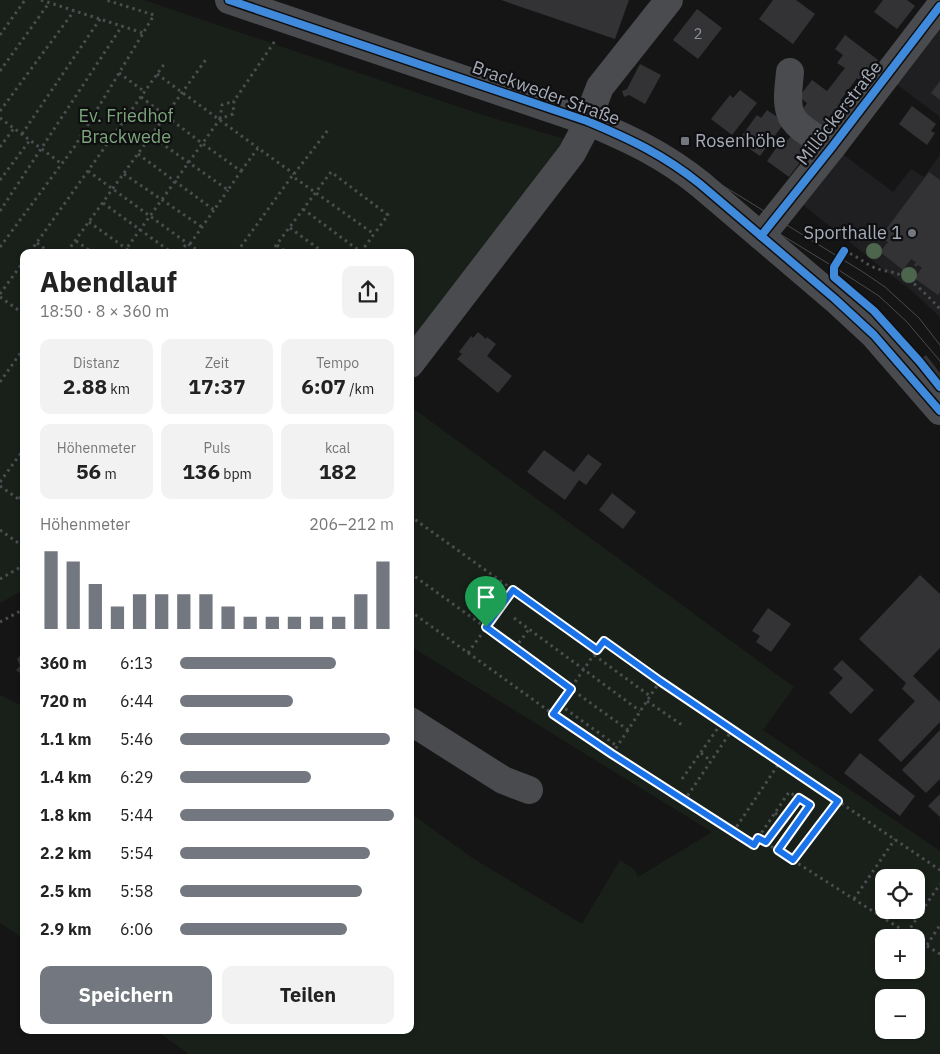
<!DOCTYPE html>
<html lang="de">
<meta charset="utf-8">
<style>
:root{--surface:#fff;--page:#f2f2f2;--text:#222;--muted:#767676;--accent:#73777f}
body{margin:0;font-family:"IBM Plex Sans",sans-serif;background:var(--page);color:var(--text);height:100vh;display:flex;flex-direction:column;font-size:19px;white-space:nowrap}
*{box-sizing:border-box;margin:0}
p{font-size:16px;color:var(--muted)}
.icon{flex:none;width:28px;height:28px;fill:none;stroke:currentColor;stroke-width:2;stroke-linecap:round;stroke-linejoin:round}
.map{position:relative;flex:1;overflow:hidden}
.side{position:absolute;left:20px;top:249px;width:394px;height:785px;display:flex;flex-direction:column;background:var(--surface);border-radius:10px;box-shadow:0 1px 4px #0004}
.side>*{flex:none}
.fabs{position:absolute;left:875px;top:869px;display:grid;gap:10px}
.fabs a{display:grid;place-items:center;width:50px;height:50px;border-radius:10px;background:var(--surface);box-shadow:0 1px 4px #0004;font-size:25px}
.pin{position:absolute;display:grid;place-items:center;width:42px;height:42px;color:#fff;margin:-51px -21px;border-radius:50% 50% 50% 0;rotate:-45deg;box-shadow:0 0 5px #0007}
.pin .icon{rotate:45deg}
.round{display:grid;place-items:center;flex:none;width:52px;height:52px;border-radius:10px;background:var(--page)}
.overview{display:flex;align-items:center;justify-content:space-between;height:85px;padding:0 20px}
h1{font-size:28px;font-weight:800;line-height:38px}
.metrics{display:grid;grid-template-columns:repeat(3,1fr);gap:8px;height:85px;padding:5px 20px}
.metrics div{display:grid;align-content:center;border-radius:10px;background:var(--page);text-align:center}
.metrics b{font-size:21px;font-weight:800}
.metrics small{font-size:14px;font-weight:400}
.metrics p{font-size:14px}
.chart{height:140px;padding:10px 20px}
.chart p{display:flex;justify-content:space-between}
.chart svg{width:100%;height:90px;margin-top:5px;stroke:var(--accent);stroke-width:6}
.primary-button{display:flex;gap:10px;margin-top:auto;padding:10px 20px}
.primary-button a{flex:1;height:58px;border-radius:10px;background:var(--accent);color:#fff;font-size:20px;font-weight:800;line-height:58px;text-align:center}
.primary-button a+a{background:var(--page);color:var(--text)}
ul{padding:0 20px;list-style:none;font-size:16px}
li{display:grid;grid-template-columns:80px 60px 1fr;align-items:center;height:38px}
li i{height:12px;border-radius:6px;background:var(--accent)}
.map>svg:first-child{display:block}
</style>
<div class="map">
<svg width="940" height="1054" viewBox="0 0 940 1054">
<rect width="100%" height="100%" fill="#151515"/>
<g fill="#1f1f21">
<polygon points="940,23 940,117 895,83"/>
<polygon points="841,153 893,192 911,169 924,177 940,155 940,317 911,290 888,273 802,204"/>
</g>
<g fill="#192019" fill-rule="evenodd">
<polygon points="0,0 144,0 480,114 571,141 410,345 410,252 24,252 24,590 0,603"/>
<path d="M 410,406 L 794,687 L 763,730 L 940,851 L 940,1054 L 189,1054 L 155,1030 L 410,1030 L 410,813 L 474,859 L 582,924 L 620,860 L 634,869 L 638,877 L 712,832 L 410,646 ZM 884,878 L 916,878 L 916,910 L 884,910 ZM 884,938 L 916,938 L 916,970 L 884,970 ZM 884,998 L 916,998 L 916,1030 L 884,1030 Z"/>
<polygon points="0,695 24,707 24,939 0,923"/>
</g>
<g fill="#333335">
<polygon points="501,0 629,0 615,39"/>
<polygon points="773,0 796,0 815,14 793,44 759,19"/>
<polygon points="883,0 907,0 915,6 897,29 874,12"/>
<polygon points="697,9 722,28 698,59 673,40"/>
<polygon points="845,35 878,60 862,81 857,78 840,101 845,104 823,133 799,115 807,103 799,97 812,80 827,91 845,68 837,63 843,55 835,49"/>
<polygon points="640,64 661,75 645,104 629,95 624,97 622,91 627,89"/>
<polygon points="940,81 940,100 931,93"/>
<polygon points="740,90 757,103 732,135 711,119 730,95 733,98"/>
<polygon points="912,106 936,124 931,131 935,133 927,145 899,124"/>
<polygon points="767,110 785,122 760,156 738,141 757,115 761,118"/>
<polygon points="794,131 813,145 789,177 767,161 784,137 788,140"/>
<polygon points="929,172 940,180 940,292 938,295 914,278 922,268 918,265 916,267 914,265 916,262 911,259 903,270 880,252 888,242 881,236"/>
<polygon points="478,332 486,339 487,337 496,344 487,356 512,376 498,393 457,359 462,354 459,352 471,336 473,338"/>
<polygon points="926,355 940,373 940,378 938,380 921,359"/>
<polygon points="544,450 574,472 588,454 602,464 586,485 579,480 565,500 527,472"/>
<polygon points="612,493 636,512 623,529 599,510"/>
<polygon points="920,575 940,594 940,648 913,676 940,702 940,722 901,762 878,740 915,701 902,689 906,683 859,639"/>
<polygon points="768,608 791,624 771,652 756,642 760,636 752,631"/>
<polygon points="24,651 24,676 16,670 20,666 17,659"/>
<polygon points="842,660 874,690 851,714 829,693 843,678 833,669"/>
<polygon points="940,730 940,779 926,793 902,770"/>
<polygon points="860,753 915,796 900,816 844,773"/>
<polygon points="940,794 940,817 928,806"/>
</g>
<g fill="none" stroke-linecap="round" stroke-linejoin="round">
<g stroke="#4b4d50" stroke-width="3" stroke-dasharray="2.5 4" stroke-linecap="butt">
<polyline points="41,0 143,33"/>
<polyline points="0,35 25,0"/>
<polyline points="0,71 49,3"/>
<polyline points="119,73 145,92"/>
<polyline points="157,74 258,148"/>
<polyline points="141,97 203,144 241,171 228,190 151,136"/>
<polyline points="0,111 74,11"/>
<polyline points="0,118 62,164"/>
<polyline points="220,119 222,105 234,101"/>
<polyline points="22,134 100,19"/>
<polyline points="0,147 14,128"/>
<polyline points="138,154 214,210 228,190"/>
<polyline points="88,171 187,243"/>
<polyline points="241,171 258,148 294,174"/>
<polyline points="124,174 202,227"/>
<polyline points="294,174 328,130"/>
<polyline points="0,180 30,140"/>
<polyline points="103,203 171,252"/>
<polyline points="0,211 122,26"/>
<polyline points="89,222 131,252"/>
<polyline points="290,228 323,252"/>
<polyline points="76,241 92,252"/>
<polyline points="37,243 49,252"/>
<polyline points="190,244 214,210"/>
<polyline points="277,245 286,252"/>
<polyline points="0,247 75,146 154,15 106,0"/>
<path d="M 844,251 C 856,255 864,263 875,268 C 882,271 891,271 898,274 C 914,281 928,296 940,309"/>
<polyline points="30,252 165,63"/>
<polyline points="67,252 207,58"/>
<polyline points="124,252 220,119 233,114 234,101 275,41"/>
<polyline points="180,252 187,243 200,252"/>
<polyline points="237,252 292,176 374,234 361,252 303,209"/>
<polyline points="271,252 331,172 388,215 374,234"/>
<polyline points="0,294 24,261"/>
<polyline points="0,297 24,314"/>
<polyline points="0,382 24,348"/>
<polyline points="0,482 24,449"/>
<polyline points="0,486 24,503"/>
<polyline points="19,499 24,492"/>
<polyline points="410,516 597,650 604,641 660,681"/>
<polyline points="0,530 24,547"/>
<polyline points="410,573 628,730 660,681 940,870"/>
<polyline points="0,579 24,565"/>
<polyline points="410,611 553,714 612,754"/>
<polyline points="514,618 640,711"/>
<polyline points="0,622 24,609"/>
<polyline points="515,648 529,629"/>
<polyline points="468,653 513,590"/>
<polyline points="594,655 650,696"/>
<polyline points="647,701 682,725"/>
<polyline points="560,705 617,746"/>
<polyline points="553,714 597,650"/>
<polyline points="628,730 612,754 754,845 758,838 915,938"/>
<polyline points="701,753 711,761"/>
<polyline points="682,779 718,728"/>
<polyline points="684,801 732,730"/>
<polyline points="775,813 794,827"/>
<polyline points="733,832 780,762"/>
<polyline points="758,838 789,792 810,805 778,850"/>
<polyline points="766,843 799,798"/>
<polyline points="793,860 838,801"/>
<polyline points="854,899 895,839"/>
<polyline points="907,933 940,884"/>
<polyline points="916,939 940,954"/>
<polyline points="927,945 940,925"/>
</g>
<g stroke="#494b4e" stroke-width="28">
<path d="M 229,0 L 587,121 C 630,139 664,155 700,184 L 835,299 L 874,335 L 940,411"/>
<path d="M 790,72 C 789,85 786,100 790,112 C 794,128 819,139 832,147"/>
<polyline points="761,236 832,147 940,6"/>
<polyline points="410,364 572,153 582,134 600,87 669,0"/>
<polyline points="410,721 503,780 529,790"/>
</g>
<g stroke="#494b4e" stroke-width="1">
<polyline points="215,0 592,127 662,162 834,267 879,296 907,322 940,361"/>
<polyline points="242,0 588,116 649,142 678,158 863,272 885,287 919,318 940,345"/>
</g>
<defs>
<g id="cycleway">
<path d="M 229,0 L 587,121 C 630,139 664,155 700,184 L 835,299 L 874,335 L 940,411"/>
<polyline points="761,236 832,147 940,6"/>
<polyline points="844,251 834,267 834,277 874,311 920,362 940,387"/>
</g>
</defs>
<use href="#cycleway" stroke="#0f0f11" stroke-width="11"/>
<use href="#cycleway" stroke="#408adc" stroke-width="8"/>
</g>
<g fill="#4d644d">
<circle cx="874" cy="251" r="8"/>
<circle cx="909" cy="275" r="8"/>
</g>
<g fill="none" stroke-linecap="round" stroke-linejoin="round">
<defs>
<polygon id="route" points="513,590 597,650 604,641 660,681 838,801 793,860 778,850 810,805 799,798 766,842 758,838 754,845 612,754 553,714 571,689 486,627"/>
</defs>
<use href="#route" stroke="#fff" stroke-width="10"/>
<use href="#route" stroke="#1a73e8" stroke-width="6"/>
</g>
<g fill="#73777f" stroke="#0f0f11" stroke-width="2">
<rect x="680" y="136" width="10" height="10" rx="2.5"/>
<circle cx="912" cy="233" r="5"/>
</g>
<g text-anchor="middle" stroke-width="4.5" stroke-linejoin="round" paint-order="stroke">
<g font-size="15" fill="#888e97">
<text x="698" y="39">2</text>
</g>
<g font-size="18" fill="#a5acb8" stroke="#0f0f11">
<text transform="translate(546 93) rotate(20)" y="6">Brackweder Straße</text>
<text transform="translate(839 113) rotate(-52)" y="6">Millöckerstraße</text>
</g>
<g font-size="18" fill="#7ba57a" stroke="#0f0f11">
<text x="126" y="122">Ev. Friedhof<tspan x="126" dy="21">Brackwede</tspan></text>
</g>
<g font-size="18" fill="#a5acb8" stroke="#0f0f11" text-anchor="start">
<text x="695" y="147">Rosenhöhe</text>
<text x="902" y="239" text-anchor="end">Sporthalle 1</text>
</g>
</g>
</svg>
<div class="fabs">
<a><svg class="icon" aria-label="locate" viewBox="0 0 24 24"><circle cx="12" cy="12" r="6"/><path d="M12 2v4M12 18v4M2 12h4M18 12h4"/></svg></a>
<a>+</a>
<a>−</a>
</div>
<div class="pin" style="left:486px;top:627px;background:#1e9e55"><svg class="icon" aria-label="arrive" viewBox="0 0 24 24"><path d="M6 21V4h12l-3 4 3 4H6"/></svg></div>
<section class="side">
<div class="overview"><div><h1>Abendlauf</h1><p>18:50 · 8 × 360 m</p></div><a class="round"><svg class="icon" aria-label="share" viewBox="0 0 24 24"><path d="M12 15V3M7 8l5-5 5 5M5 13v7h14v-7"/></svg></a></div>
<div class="metrics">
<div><p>Distanz</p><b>2.88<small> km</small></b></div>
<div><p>Zeit</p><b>17:37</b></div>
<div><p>Tempo</p><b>6:07<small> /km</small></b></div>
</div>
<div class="metrics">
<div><p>Höhenmeter</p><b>56<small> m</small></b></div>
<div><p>Puls</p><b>136<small> bpm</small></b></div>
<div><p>kcal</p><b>182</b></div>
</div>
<div class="chart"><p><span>Höhenmeter</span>206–212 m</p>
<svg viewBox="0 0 160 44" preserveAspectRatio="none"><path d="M5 44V6M15 44V11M25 44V22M35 44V33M45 44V27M55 44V27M65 44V27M75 44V27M85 44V33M95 44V38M105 44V38M115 44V38M125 44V38M135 44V38M145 44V27M155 44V11"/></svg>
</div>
<ul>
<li><b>360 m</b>6:13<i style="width:73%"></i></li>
<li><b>720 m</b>6:44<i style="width:53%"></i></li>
<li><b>1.1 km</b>5:46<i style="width:98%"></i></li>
<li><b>1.4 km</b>6:29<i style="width:61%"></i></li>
<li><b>1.8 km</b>5:44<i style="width:100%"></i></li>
<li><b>2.2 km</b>5:54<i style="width:89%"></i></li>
<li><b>2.5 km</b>5:58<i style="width:85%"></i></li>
<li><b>2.9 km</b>6:06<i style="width:78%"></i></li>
</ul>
<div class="primary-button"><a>Speichern</a><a>Teilen</a></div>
</section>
</div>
